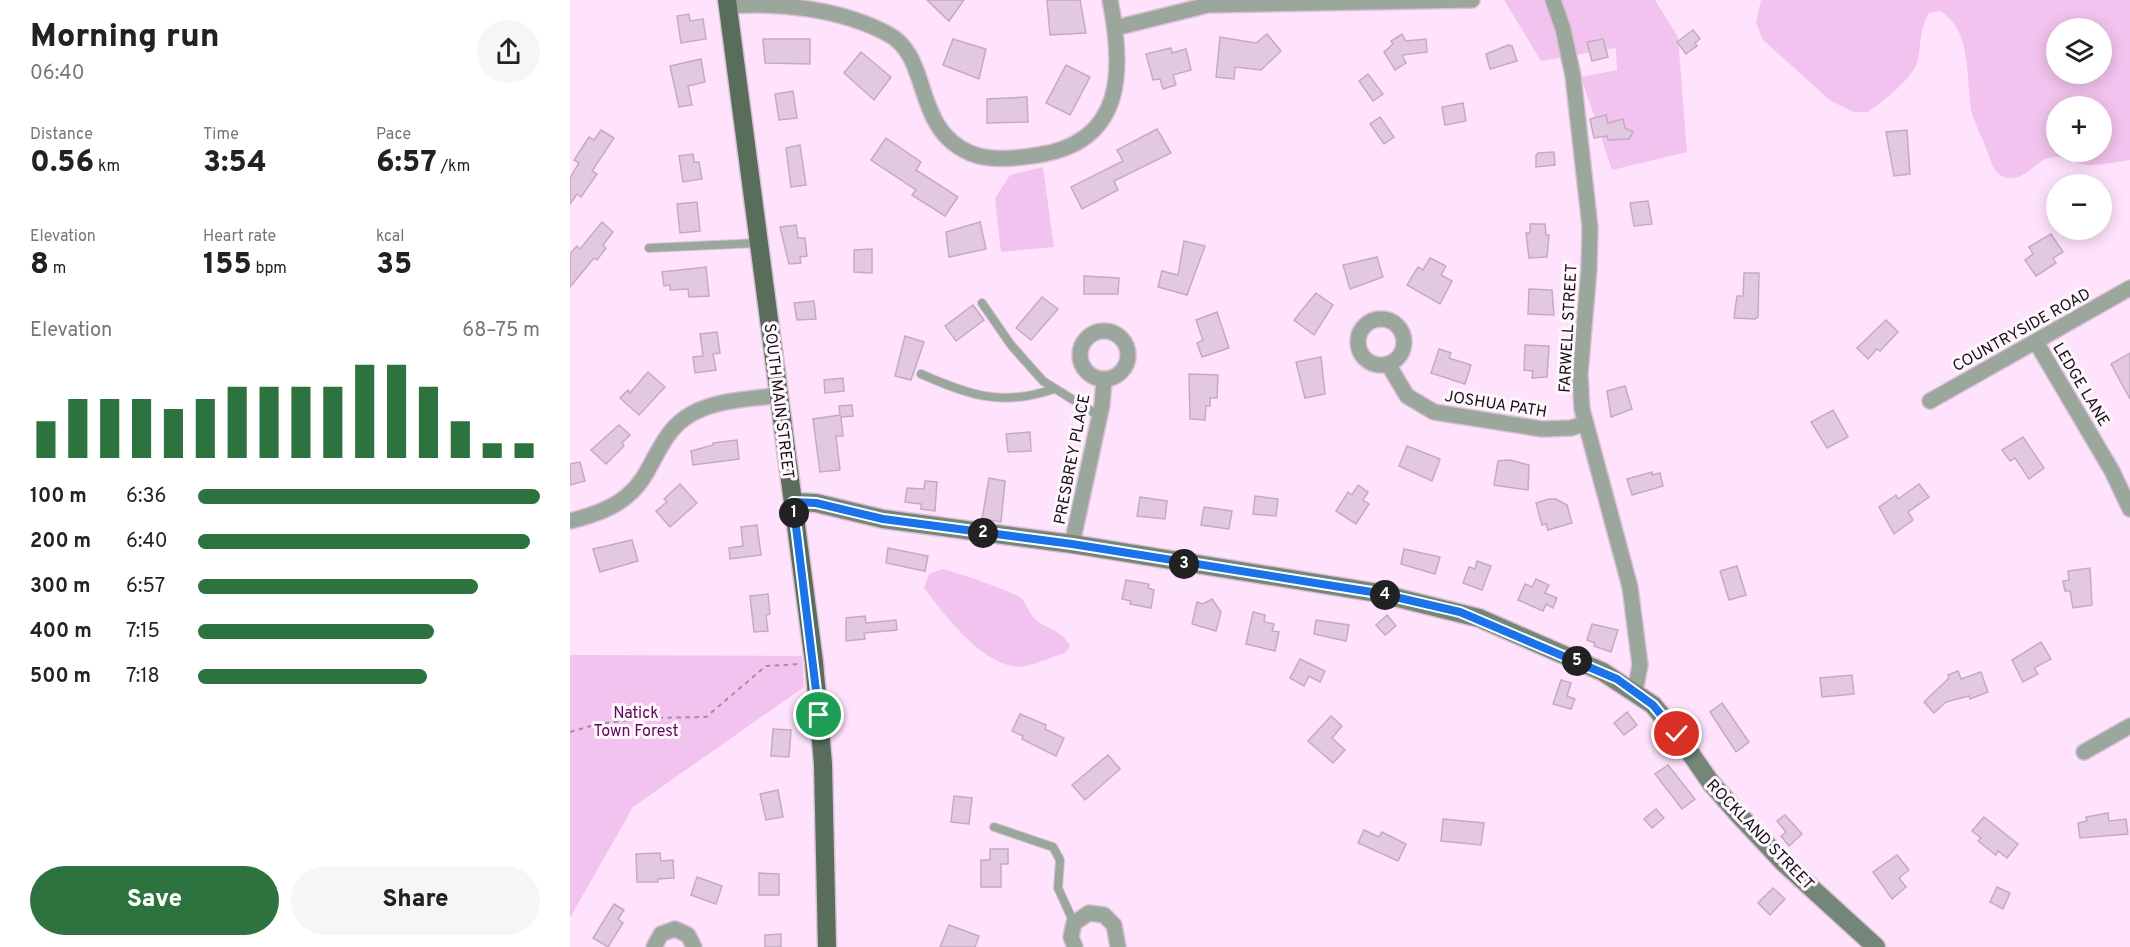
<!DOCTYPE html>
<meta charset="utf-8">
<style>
:root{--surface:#fff;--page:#f6f6f6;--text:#222;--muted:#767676;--accent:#2c7340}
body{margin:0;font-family:Overpass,sans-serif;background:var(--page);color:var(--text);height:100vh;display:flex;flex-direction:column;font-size:22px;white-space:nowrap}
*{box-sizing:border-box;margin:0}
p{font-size:20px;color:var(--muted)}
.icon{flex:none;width:33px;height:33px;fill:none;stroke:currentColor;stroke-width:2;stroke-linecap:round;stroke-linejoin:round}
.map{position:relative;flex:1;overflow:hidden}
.sheet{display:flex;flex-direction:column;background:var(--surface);width:570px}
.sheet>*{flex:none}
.tools{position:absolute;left:1476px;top:18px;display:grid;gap:12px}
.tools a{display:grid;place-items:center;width:66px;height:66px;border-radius:50%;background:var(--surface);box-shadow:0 3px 15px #0003;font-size:30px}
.pin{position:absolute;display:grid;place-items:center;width:51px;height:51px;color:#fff;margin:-26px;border:3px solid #fff;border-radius:50%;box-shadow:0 2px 6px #0007}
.km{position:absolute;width:30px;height:30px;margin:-15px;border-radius:50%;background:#222;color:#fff;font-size:16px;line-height:30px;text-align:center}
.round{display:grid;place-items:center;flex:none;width:63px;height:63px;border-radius:32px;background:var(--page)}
.head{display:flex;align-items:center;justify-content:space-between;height:102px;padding:0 30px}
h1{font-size:33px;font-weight:800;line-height:45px}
.stats{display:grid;grid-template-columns:repeat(3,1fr);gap:9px;height:102px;padding:6px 30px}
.stats div{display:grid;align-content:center}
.stats b{font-size:30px;font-weight:800}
.stats small{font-size:16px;font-weight:400}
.stats p{font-size:16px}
.chart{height:168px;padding:12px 30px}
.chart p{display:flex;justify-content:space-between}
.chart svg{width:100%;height:108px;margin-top:6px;stroke:var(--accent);stroke-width:6}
.button{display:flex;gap:12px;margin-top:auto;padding:12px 30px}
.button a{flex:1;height:69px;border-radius:36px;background:var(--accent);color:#fff;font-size:24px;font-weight:800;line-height:69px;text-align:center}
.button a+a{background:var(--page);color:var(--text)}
ul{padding:0 30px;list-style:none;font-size:20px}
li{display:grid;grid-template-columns:96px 72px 1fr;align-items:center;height:45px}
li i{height:15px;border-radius:8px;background:var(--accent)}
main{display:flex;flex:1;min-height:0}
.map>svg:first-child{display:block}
</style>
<main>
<section class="sheet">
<div class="head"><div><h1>Morning run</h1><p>06:40</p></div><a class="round"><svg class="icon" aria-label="share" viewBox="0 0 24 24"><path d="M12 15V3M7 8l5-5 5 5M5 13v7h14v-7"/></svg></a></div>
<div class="stats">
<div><p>Distance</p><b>0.56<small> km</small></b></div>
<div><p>Time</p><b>3:54</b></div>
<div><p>Pace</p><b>6:57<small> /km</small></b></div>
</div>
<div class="stats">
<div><p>Elevation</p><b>8<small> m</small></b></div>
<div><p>Heart rate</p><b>155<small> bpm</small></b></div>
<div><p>kcal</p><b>35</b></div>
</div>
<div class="chart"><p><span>Elevation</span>68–75 m</p>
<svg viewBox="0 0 160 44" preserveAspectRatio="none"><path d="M5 44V29M15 44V20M25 44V20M35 44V20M45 44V24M55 44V20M65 44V15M75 44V15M85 44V15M95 44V15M105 44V6M115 44V6M125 44V15M135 44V29M145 44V38M155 44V38"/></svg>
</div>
<ul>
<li><b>100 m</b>6:36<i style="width:100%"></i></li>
<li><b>200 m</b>6:40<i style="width:97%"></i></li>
<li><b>300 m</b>6:57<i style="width:82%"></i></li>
<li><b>400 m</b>7:15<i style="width:69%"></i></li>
<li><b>500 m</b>7:18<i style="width:67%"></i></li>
</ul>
<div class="button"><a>Save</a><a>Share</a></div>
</section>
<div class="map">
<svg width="1560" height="947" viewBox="0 0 1560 947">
<rect width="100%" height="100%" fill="#ffe3fc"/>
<g fill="#f2c3ee" fill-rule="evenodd">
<polygon points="934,0 1085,0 1108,37 1117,152 1042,170 1011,77 1047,70 1046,48 971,61"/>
<path d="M 1191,0 L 1560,0 L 1560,160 C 1547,162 1532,165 1519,165 C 1504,165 1497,154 1479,158 C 1465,161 1452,184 1434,177 C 1423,173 1421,161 1417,151 C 1413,140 1407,128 1403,117 C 1394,83 1405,32 1370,11 L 1359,13 C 1348,33 1352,44 1347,63 C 1342,79 1312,102 1298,112 L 1283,112 L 1261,101 L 1193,40 L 1186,22 ZM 1532,28 L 1532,74 L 1486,74 L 1486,28 ZM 1532,106 L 1532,152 L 1486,152 L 1486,106 Z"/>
<polygon points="473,167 484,247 431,252 425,198 440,175"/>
<path d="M 372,569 C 383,571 445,592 451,598 C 458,605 459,615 467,621 C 479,630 493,631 500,646 L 495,653 C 482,657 469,663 456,666 C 417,673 375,615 354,588 L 359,574 Z"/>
<polygon points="0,655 232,656 234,687 63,807 0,918"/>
</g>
<g fill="#e3c8e1" stroke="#c4aac2" stroke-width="1.5">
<polygon points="357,0 394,0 379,21"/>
<polygon points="477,0 510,0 516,33 480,35"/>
<polygon points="119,14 120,21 133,19 136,39 111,43 107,16"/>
<polygon points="1123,30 1130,39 1125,43 1127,46 1116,54 1107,42"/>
<polygon points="697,34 711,51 691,70 665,67 664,79 646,77 650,37 686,43"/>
<polygon points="832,34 836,41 856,39 857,52 832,55 836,63 825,70 814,52 823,44 821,41"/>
<polygon points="193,39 240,39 240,64 195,63"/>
<polygon points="383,39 416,49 409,79 373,65"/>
<polygon points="1033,39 1038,57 1022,61 1017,42"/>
<polygon points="938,45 942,46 947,61 920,69 916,54"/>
<polygon points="601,48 602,53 616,49 621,70 603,75 606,85 593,89 590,79 583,80 576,54"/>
<polygon points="291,52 321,77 304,100 274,73"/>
<polygon points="131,59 135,82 118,86 122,105 109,107 100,66"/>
<polygon points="496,65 520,77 500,115 476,103"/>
<polygon points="798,74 813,94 803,101 789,81"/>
<polygon points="223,91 227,118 209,120 205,94"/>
<polygon points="457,97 458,122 417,123 417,99"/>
<polygon points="893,103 896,121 875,125 872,107"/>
<polygon points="1036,115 1038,123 1053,119 1055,128 1063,132 1059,139 1038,140 1037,136 1024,138 1020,119"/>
<polygon points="810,117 824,137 814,144 800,124"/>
<polygon points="587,129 601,153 544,181 548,190 512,209 501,187 553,161 547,150"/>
<polygon points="31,130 44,138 22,171 27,174 11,197 7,194 0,204 0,178 9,163 4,160 19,137 24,140"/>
<polygon points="1337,130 1340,174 1324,176 1316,132"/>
<polygon points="316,138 351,162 346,170 388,197 375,216 342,195 346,190 301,160"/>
<polygon points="230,145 236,185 221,187 216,148"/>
<polygon points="984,152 985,165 966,167 966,155 968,153"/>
<polygon points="123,154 124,162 129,162 132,179 113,182 109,156"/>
<polygon points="1078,201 1082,224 1064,226 1060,203"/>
<polygon points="127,202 130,231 110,233 107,204"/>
<polygon points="32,222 43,232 33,245 36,248 27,260 24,258 0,287 0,254 7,246 10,249"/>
<polygon points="410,222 416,249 379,257 376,232"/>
<polygon points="960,224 975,224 976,235 979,235 977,257 959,258 956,233 960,233"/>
<polygon points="226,225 228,238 235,238 237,256 230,257 231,263 219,264 210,227"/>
<polygon points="1481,234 1493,252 1483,258 1486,263 1466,276 1455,260 1463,254 1459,247"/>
<polygon points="614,241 635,246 617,295 588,287 592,271 608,275"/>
<polygon points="302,249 302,273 284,272 284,250"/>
<polygon points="807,257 813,277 780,289 773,265"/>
<polygon points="860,258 876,266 871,275 882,281 870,304 837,285 848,267 853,270"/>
<polygon points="136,267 139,296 119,297 118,289 100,290 100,285 94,286 92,272"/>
<polygon points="1174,273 1189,273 1188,317 1185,319 1164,318 1167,296 1173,296"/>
<polygon points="514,276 549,278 548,294 514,294"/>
<polygon points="959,289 982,290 984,315 958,314"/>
<polygon points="746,293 763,305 744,335 724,320"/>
<polygon points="472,297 488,309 461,340 446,328"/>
<polygon points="244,301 246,319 227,320 224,303"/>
<polygon points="403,305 414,320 386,341 375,326"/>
<polygon points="647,312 659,348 632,357 627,343 633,340 626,320"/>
<polygon points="1316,320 1328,332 1310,351 1307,349 1298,359 1287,348"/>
<polygon points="147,332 150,353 143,354 146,370 125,373 123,357 133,356 130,334"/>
<polygon points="335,336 354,342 341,380 325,376"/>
<polygon points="955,345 979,346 977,377 962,378 963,371 954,370"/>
<polygon points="869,349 881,353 879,358 901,365 895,384 861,373"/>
<polygon points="1560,353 1560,399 1541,364"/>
<polygon points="751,357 755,394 735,398 726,362"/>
<polygon points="78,372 95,387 69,415 50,398 58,390 60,393"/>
<polygon points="619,374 648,375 647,398 640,398 640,406 636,406 635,420 620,419"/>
<polygon points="273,378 274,391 255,393 254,380"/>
<polygon points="1055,386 1062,409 1041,417 1037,391"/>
<polygon points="282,405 283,416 271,417 273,436 266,436 270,470 250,472 243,419 270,415 269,406"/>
<polygon points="1263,410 1278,437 1257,448 1241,422"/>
<polygon points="49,425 60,435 52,443 54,446 36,464 21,450"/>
<polygon points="460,432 461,451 438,452 436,434"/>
<polygon points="1453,437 1474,468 1459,479 1445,458 1440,461 1432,450"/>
<polygon points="167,440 169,459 123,465 121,451 143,445 143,443"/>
<polygon points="837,446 870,459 862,481 829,466"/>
<polygon points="940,460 959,465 958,490 924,485 928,461"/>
<polygon points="10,462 15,481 0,485 0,464"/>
<polygon points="1082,472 1082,475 1090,473 1093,486 1062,495 1057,479"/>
<polygon points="419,478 435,481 431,522 412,519"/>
<polygon points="355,481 367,482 365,511 351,509 351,504 335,502 337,488 354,489"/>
<polygon points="110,484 127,503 100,527 86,511 97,502 94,499"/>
<polygon points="1349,484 1359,497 1338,512 1343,520 1324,534 1309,507 1326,495 1328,499"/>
<polygon points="788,485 798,492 793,500 799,504 786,524 766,511 778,492 782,495"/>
<polygon points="685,496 708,499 706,516 683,514"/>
<polygon points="570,497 597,501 595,519 567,516"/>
<polygon points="979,499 986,499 997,505 1002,523 978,530 976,524 972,525 966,503"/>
<polygon points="634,507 662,511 659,529 631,525"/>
<polygon points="187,525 191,555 160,559 159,548 173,546 171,527"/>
<polygon points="62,540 68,561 30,572 23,549"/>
<polygon points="318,548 358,556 355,571 316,563"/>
<polygon points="834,549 870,557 865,574 831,564"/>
<polygon points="907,561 921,566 912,590 893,583 899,567 905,569"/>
<polygon points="1167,566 1176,595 1159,600 1150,571"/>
<polygon points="1520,568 1522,605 1503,608 1500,591 1495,591 1493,581 1499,580 1498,571"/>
<polygon points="966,579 979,585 975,593 987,598 983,608 976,604 973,611 948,600 955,584 962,587"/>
<polygon points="556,580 579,584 578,588 584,590 581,608 560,604 561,601 552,599"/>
<polygon points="198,594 200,614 196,615 198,631 184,632 180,596"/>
<polygon points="642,599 651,612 646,631 622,624 627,602 633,604"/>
<polygon points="683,612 695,615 694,622 704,624 702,631 709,632 705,651 676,644"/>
<polygon points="817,615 826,626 815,635 806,625"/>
<polygon points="295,616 296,623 326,620 327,630 294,633 295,639 276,641 276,618"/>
<polygon points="746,620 779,625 776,641 744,634"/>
<polygon points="1022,624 1048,630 1041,652 1024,646 1025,643 1017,640"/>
<polygon points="1471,642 1481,659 1464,668 1468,674 1453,682 1442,660"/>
<polygon points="730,659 755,671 750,682 739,676 734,686 720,678"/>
<polygon points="1388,671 1391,679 1411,672 1418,692 1400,699 1399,696 1376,702 1364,713 1354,702 1379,678 1378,675"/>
<polygon points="1282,675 1284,694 1252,697 1250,678"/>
<polygon points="991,680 1001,683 997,696 1005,699 1001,709 983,704"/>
<polygon points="1152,703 1179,742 1166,752 1140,712"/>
<polygon points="1057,712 1067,725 1054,735 1044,723"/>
<polygon points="450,714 476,725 475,729 494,738 486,756 452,739 453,736 442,731"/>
<polygon points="761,716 772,726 762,738 775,750 763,763 738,741"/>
<polygon points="203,729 221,730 219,757 201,756"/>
<polygon points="538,755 550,769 515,800 502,785"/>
<polygon points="1098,765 1125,799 1112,809 1085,774"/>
<polygon points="208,790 213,817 196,820 190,794"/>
<polygon points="384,796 402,798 399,824 381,822"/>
<polygon points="1086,809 1094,818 1082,828 1074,819"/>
<polygon points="1538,813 1539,821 1556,819 1558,834 1510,838 1508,823 1517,821 1516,817"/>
<polygon points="1215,815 1232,834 1219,846 1211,836 1216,832 1207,821"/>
<polygon points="1414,817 1448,844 1437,858 1428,851 1426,855 1408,841 1411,838 1402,831"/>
<polygon points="873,819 914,823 911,845 871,841"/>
<polygon points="794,830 809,837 812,832 836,844 828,861 788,843"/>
<polygon points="420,849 438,849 438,864 431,864 431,887 411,887 411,860 420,860"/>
<polygon points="90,853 91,861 103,860 104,878 88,879 88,882 67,882 66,854"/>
<polygon points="1327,855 1339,870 1329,878 1336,887 1322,899 1303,872"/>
<polygon points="189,873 209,874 209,895 189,895"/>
<polygon points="127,877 152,886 146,904 121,895"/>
<polygon points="1427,887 1440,893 1433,909 1420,902"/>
<polygon points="1203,888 1215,899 1200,915 1188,903"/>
<polygon points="44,904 54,910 48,919 53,923 38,947 23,938"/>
<polygon points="379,925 409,936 405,947 370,947"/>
<polygon points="211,934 211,947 195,947 195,935"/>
</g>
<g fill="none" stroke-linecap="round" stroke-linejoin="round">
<defs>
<g id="lane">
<polyline points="79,248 188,243"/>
<polyline points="412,303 441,345 473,381 529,416"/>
<path d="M 351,374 C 399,395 432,407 484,389"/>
<polyline points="424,827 483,847 490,860 488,888 504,923"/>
</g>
<g id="street">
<polyline points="983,0 993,29 1003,76 1020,227 1019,269 1010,374 1012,409 1060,587 1070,665 1065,691"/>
<path d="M 158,6 C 210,2 271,9 318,34 C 362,57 342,128 400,153 C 421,162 447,158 468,155 C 555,142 554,70 540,0"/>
<polyline points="545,28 638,5 902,0"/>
<circle cx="811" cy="342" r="23"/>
<circle cx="534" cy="355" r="24"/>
<polyline points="1466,342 1542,471 1560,509"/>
<polyline points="818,364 837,396 864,412 972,429 1001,428 1014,424"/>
<polyline points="1360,401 1560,288"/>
<path d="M 0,521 C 36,512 63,501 80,466 C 90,448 98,430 115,418 C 142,399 178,400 209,395"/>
<polyline points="502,544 532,405 534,380"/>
<polyline points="1514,752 1560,726"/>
<polyline points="84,947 91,934 105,929 118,935 124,947"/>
<polyline points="505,947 501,937 504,923 519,913 534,915 544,925 548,947"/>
</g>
<polyline id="secondary" points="223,502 246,503 313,519 502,544 808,593 909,618 1033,672 1083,705 1107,734 1141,783 1169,815 1214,863 1306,947"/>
<polyline id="primary" points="157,0 244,662 253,764 257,947"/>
</defs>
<use href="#lane" stroke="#dac1d7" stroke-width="10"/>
<use href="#street" stroke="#dac1d7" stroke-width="18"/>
<use href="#secondary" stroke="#dac1d7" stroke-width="21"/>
<use href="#primary" stroke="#dac1d7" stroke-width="21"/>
<polyline stroke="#a38fa1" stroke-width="2" stroke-dasharray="4.5 4.5" stroke-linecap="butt" points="0,732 28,724 75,718 136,717 196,666 229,664"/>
<use href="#lane" stroke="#9ba79d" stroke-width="8"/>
<use href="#street" stroke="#9ba79d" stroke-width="15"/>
<use href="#secondary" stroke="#748677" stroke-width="18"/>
<use href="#primary" stroke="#586e5b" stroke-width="18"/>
</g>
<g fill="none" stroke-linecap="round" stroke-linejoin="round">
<defs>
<polyline id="route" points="249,715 223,502 246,503 313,519 502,544 808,593 890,612 1047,679 1083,705 1107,734"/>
</defs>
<use href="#route" stroke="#fff" stroke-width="12"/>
<use href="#route" stroke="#1a73e8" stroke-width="8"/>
</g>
<g text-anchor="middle" stroke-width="6" stroke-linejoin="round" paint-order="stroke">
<g font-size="16" fill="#180e17" stroke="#fef8fd">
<text transform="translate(997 328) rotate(-87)" y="6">FARWELL STREET</text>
<text transform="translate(1451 329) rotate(-29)" y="6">COUNTRYSIDE ROAD</text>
<text transform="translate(1512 384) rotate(59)" y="6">LEDGE LANE</text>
<text transform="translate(210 401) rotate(83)" y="6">SOUTH MAIN STREET</text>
<text transform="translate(926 403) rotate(9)" y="6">JOSHUA PATH</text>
<text transform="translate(501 459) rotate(-79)" y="6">PRESBREY PLACE</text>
<text transform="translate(1191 834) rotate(46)" y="6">ROCKLAND STREET</text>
</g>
<g font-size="16" fill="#5f085e" stroke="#fef8fd">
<text x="66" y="718">Natick<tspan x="66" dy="18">Town Forest</tspan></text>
</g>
</g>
</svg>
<div class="tools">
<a><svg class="icon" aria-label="layers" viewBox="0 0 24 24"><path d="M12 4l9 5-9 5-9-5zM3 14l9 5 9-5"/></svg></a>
<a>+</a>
<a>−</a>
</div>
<div class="pin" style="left:249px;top:715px;background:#1e9e55"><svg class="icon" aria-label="arrive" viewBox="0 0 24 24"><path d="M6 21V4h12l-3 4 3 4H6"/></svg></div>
<div class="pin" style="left:1107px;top:734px;background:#d93025"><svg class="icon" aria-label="check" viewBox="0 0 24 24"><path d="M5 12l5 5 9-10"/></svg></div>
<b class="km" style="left:224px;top:513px">1</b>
<b class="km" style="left:413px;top:533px">2</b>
<b class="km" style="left:614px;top:564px">3</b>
<b class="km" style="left:815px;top:595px">4</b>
<b class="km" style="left:1007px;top:661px">5</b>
</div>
</main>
